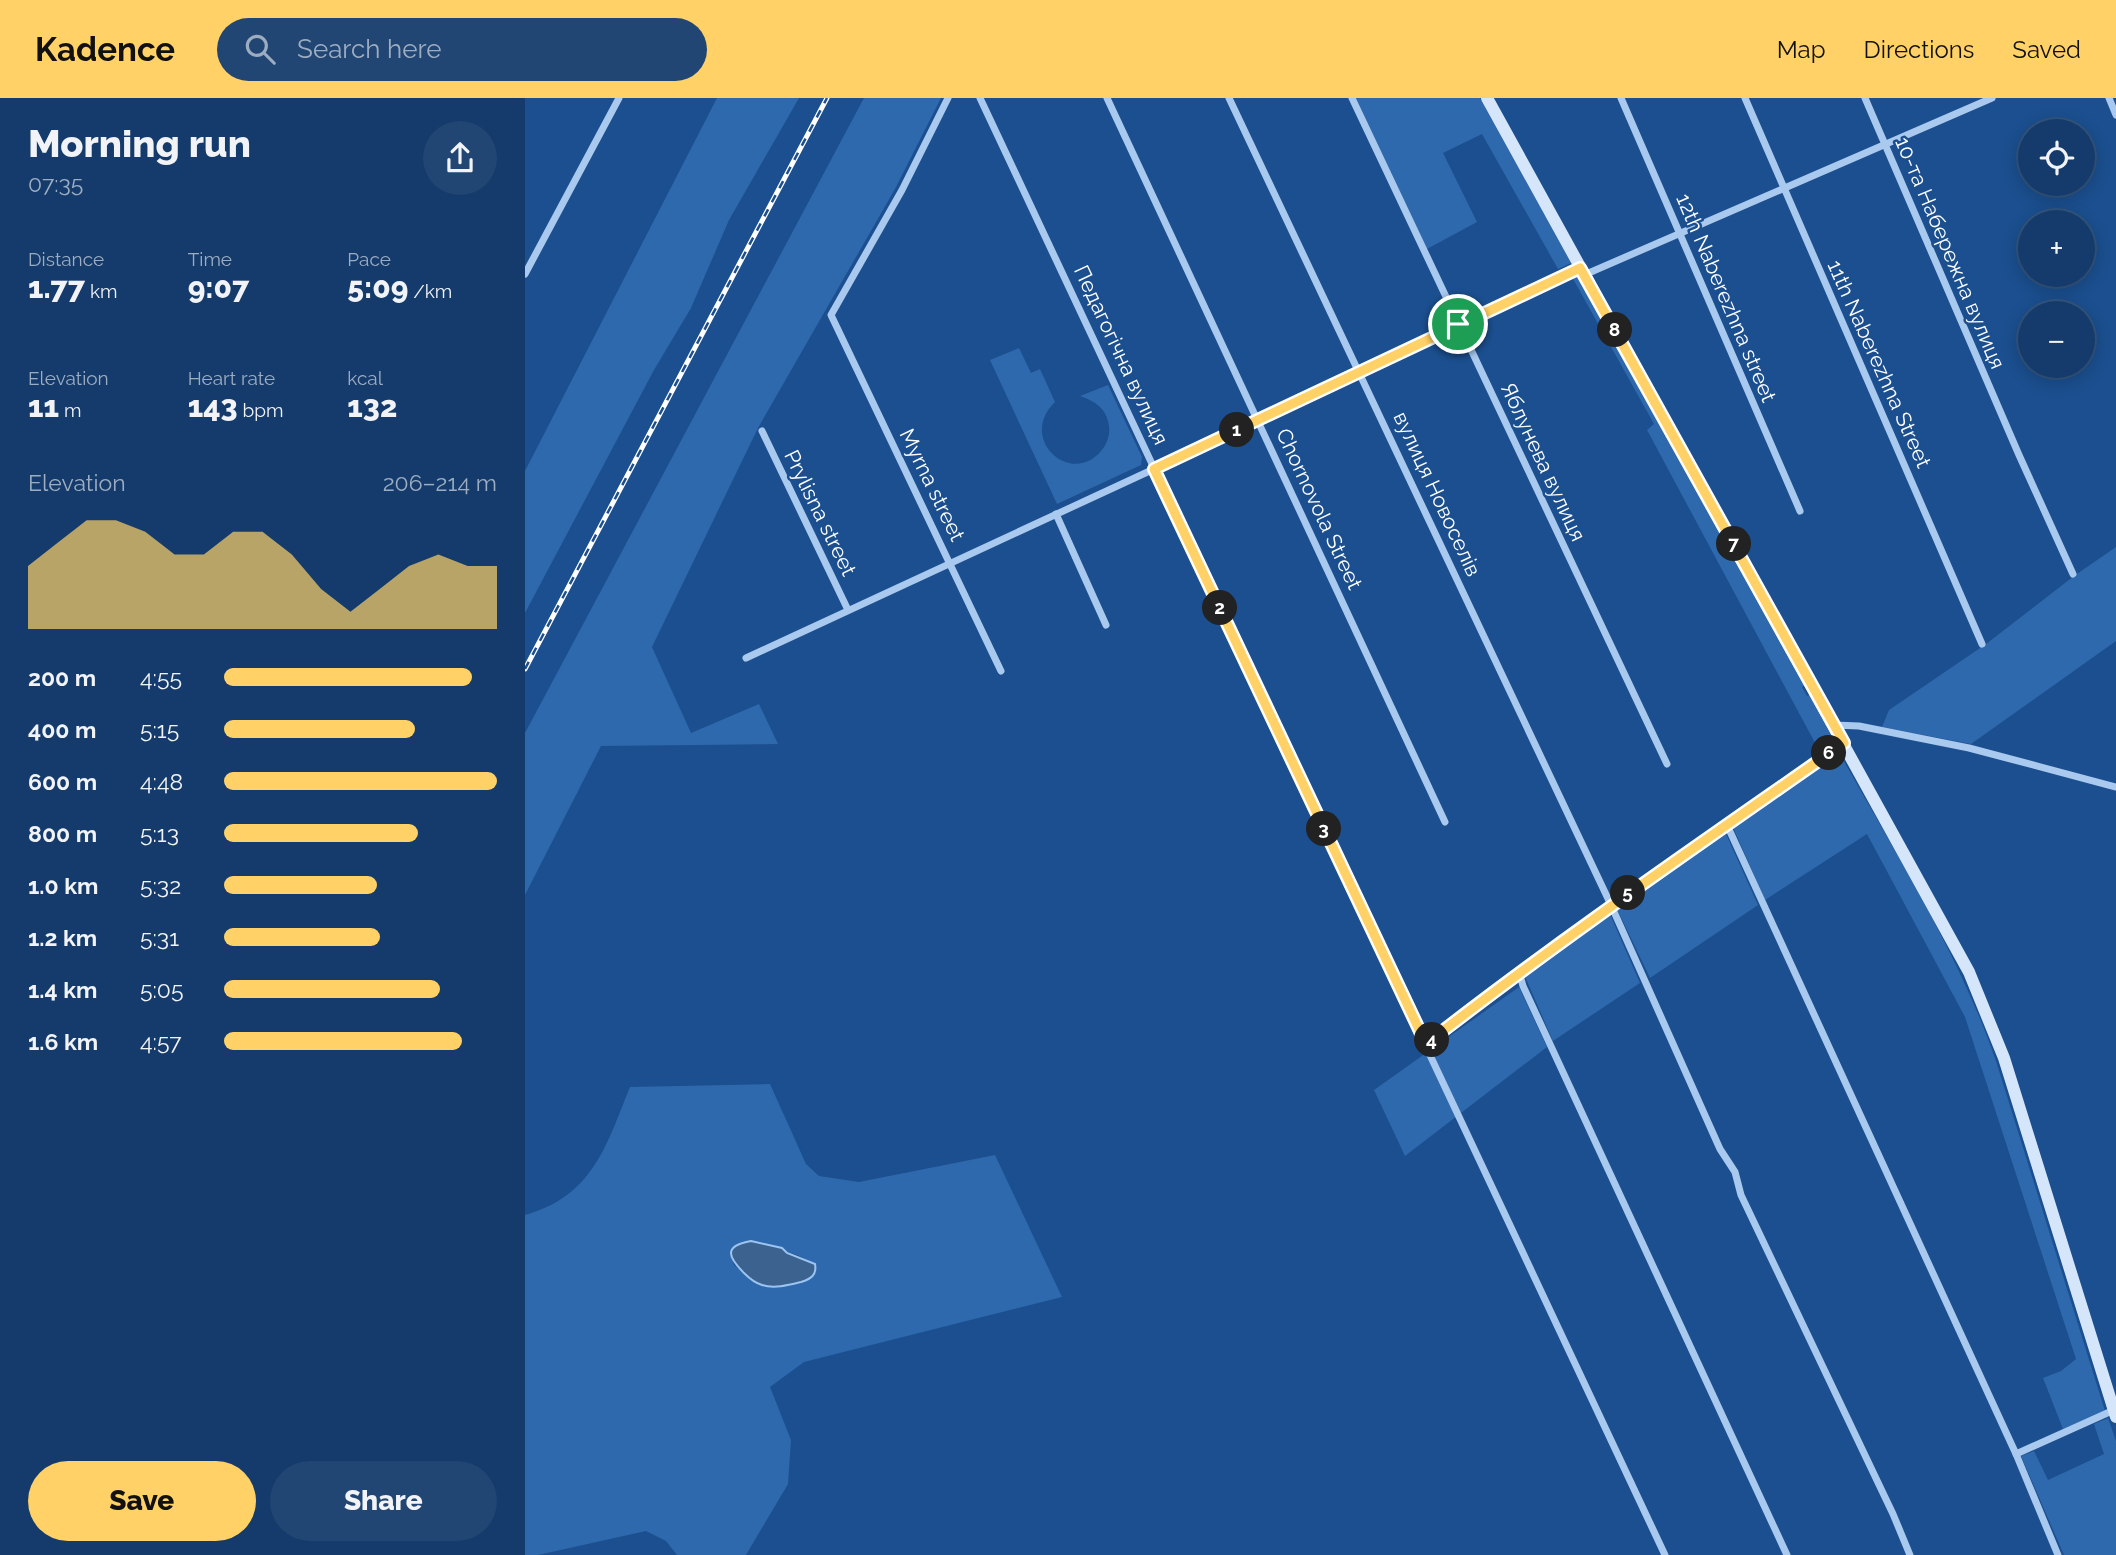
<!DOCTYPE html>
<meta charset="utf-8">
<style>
:root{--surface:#143b6b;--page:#214673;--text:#f1f3f6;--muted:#9dadc1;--line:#33557e;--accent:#ffd166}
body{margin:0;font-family:Raleway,sans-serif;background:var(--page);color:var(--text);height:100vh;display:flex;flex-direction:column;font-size:26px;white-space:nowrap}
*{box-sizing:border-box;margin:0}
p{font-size:23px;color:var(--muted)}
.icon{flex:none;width:38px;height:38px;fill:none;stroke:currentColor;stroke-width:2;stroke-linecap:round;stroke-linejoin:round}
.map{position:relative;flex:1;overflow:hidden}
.sheet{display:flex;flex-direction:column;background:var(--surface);width:525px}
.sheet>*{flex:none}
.fabs{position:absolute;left:1493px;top:21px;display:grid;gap:14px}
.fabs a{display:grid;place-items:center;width:77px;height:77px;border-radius:50%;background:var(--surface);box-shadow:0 4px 18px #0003,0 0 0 2px var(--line);font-size:35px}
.pin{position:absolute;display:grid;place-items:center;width:60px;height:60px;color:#fff;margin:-30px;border:4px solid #fff;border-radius:50%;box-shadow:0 2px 7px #0007}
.km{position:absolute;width:35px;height:35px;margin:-18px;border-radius:50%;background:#222;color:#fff;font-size:19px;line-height:35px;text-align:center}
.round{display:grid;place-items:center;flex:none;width:74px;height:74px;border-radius:37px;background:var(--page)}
.overview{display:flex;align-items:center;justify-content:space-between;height:119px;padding:0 28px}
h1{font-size:38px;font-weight:800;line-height:52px}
.stats{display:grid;grid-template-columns:repeat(3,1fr);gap:10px;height:119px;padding:7px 28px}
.stats div{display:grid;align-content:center}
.stats b{font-size:30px;font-weight:800}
.stats small{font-size:19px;font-weight:400}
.stats p{font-size:19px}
.chart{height:196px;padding:14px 28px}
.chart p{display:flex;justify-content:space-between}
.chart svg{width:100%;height:126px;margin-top:7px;fill:var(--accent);opacity:.7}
.action{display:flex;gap:14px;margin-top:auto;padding:14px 28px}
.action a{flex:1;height:80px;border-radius:42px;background:var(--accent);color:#111;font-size:28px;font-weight:800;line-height:80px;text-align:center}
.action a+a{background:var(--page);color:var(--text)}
ul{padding:0 28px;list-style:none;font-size:23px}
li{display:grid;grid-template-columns:112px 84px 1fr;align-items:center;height:52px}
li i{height:18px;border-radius:9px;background:var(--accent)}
header{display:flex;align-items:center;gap:42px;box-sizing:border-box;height:98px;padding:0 35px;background:var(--accent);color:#111}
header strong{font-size:33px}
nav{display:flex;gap:38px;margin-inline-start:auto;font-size:24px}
.search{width:490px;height:63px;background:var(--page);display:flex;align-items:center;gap:18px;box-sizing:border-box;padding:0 24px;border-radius:38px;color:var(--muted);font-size:26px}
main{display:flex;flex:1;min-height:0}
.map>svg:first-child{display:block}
</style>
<header>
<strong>Kadence</strong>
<div class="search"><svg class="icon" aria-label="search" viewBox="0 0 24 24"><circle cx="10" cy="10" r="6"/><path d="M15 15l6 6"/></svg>Search here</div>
<nav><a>Map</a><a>Directions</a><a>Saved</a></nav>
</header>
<main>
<section class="sheet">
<div class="overview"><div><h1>Morning run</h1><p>07:35</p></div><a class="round"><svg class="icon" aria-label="share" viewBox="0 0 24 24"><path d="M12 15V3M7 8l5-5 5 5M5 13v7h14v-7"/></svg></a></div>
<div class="stats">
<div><p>Distance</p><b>1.77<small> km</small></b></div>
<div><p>Time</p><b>9:07</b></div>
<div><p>Pace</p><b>5:09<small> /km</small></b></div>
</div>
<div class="stats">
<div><p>Elevation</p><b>11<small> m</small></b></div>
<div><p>Heart rate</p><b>143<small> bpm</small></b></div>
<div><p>kcal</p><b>132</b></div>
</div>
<div class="chart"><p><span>Elevation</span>206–214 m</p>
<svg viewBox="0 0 160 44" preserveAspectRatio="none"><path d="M0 44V22L10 14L20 6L30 6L40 10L50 18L60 18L70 10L80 10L90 18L100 30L110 38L120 30L130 22L140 18L150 22L160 22V44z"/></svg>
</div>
<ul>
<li><b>200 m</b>4:55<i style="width:91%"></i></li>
<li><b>400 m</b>5:15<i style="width:70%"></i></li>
<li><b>600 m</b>4:48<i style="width:100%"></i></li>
<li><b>800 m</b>5:13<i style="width:71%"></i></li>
<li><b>1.0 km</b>5:32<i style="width:56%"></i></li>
<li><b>1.2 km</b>5:31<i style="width:57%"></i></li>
<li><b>1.4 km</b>5:05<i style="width:79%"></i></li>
<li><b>1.6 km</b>4:57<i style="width:87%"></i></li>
</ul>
<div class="action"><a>Save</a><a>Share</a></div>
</section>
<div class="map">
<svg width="1591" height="1457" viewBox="0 0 1591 1457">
<rect width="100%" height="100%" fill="#1b4f8f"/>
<g fill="#2e69ad" fill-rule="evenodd">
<polygon points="192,0 274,0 204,122 166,210 129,272 0,515 0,373"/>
<polygon points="339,0 416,0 370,91 233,330 127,549 166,635 234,606 253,646 76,648 0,797 0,635"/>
<polygon points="831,0 955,0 1046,165 1033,171 957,36 918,55 952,124 902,151"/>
<polygon points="1052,176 1280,587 1277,589 1282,598 1285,597 1312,645 1296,656 1122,332 1129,326 1047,179"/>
<path d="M 494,250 L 506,275 L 515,271 L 530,304 C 492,341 546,389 576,353 C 582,346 585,337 584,328 C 582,311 570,303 555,298 L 583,287 L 617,359 L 616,367 L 532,406 L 465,262 Z"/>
<polygon points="1591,449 1591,543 1446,646 1357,629 1364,612 1461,546 1549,478"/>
<path d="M 1315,656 C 1370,755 1434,855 1471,963 L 1580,1313 L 1538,1331 L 1518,1280 L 1536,1273 L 1551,1261 L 1440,919 L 1342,736 L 1240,802 L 1207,727 Z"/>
<polygon points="1201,736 1233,807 1125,880 1091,809"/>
<polygon points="1084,814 1115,885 1028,943 998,874"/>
<polygon points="994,889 1022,949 880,1058 849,992"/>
<path d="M 245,986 L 281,1066 L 294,1078 L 334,1084 L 470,1057 L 537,1199 L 279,1264 L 245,1289 L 266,1342 L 263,1386 L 221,1457 L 152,1457 L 141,1443 L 121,1433 L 13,1457 L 0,1457 L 0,1117 C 68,1098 81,1048 105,989 ZM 226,1143 L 272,1157 L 290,1166 L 289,1178 L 280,1183 L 259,1188 L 235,1187 L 209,1167 L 205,1156 L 211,1149 Z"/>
<polygon points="1583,1320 1591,1343 1591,1457 1539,1457 1496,1358 1509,1353 1523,1382 1579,1356 1569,1326"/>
</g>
<path fill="#3c6290" stroke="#9cc4f0" stroke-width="2" d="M 226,1143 L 257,1150 L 262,1155 L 290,1166 C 292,1177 286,1181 276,1184 C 264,1187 249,1191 237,1187 C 230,1185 224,1180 219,1175 C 204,1160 197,1148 226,1143 Z"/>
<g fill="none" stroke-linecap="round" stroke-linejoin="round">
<g stroke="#a9c9ee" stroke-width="7">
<polyline points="423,0 377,92 306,217 476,573"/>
<polyline points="455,0 1140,1457"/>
<polyline points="582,0 920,724"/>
<polyline points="704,0 1086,807 1195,1051 1210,1074 1216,1097 1368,1416 1385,1457"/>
<polyline points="827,0 1142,666"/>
<polyline points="1096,0 1275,413"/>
<polyline points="1220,0 1457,546"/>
<polyline points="1340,0 1494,357 1548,476"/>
<polyline points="1584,0 1591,17"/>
<polyline points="0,176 94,0"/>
<polyline points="1059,177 1467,0"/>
<polyline points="237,333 323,512"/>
<polyline points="531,416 581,527"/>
<polyline points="221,560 629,371 1055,170"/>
<polyline points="1309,627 1334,628 1444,650 1591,689"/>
<polyline points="1202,727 1491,1356 1589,1312"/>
<polyline points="994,874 998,888 1262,1457"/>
<polyline points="901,946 994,874 1086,807 1319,644"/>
<polyline points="1491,1356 1533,1457"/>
</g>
<polyline stroke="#d6e6fa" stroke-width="12" points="962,0 1444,874 1479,960 1591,1319"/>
<defs>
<polyline id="rail" points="0,571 302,0"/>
</defs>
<use href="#rail" stroke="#fff" stroke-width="5"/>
<use href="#rail" stroke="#1b4f8f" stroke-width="2.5" stroke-dasharray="8" stroke-linecap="butt"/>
</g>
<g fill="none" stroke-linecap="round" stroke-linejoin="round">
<defs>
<path id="route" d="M 1055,170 L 1319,645 C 1178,744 1037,840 901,946 L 629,371 Z"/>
</defs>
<use href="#route" stroke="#fff" stroke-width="14"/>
<use href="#route" stroke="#ffd166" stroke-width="9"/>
</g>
<g text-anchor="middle" stroke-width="5" stroke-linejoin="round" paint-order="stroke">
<g font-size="21" fill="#fff" stroke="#1b4f8f">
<text transform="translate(1425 155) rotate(67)" y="7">10-та Набережна вулиця</text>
<text transform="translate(1201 200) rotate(67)" y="7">12th Naberezhna street</text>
<text transform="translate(596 257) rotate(65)" y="7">Педагогічна вулиця</text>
<text transform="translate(1354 266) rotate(66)" y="7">11th Naberezhna Street</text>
<text transform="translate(1018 364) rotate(65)" y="7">Яблунева вулиця</text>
<text transform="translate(407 387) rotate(64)" y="7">Myrna street</text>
<text transform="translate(912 396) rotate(65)" y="7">вулиця Новоселів</text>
<text transform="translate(794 411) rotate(65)" y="7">Chornovola Street</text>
<text transform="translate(295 415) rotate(64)" y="7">Prylisna street</text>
</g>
</g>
</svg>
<div class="fabs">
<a><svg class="icon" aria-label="locate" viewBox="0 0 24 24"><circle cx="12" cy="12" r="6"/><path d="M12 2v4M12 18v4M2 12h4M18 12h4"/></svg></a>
<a>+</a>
<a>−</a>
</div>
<div class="pin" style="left:933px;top:226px;background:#1e9e55"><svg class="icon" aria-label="arrive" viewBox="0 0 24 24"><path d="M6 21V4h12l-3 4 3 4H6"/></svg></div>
<b class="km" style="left:712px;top:332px">1</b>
<b class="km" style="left:695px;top:510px">2</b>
<b class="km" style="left:799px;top:731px">3</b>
<b class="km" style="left:907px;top:942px">4</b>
<b class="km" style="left:1103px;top:795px">5</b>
<b class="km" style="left:1304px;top:655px">6</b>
<b class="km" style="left:1209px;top:446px">7</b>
<b class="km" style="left:1090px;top:232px">8</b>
</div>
</main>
